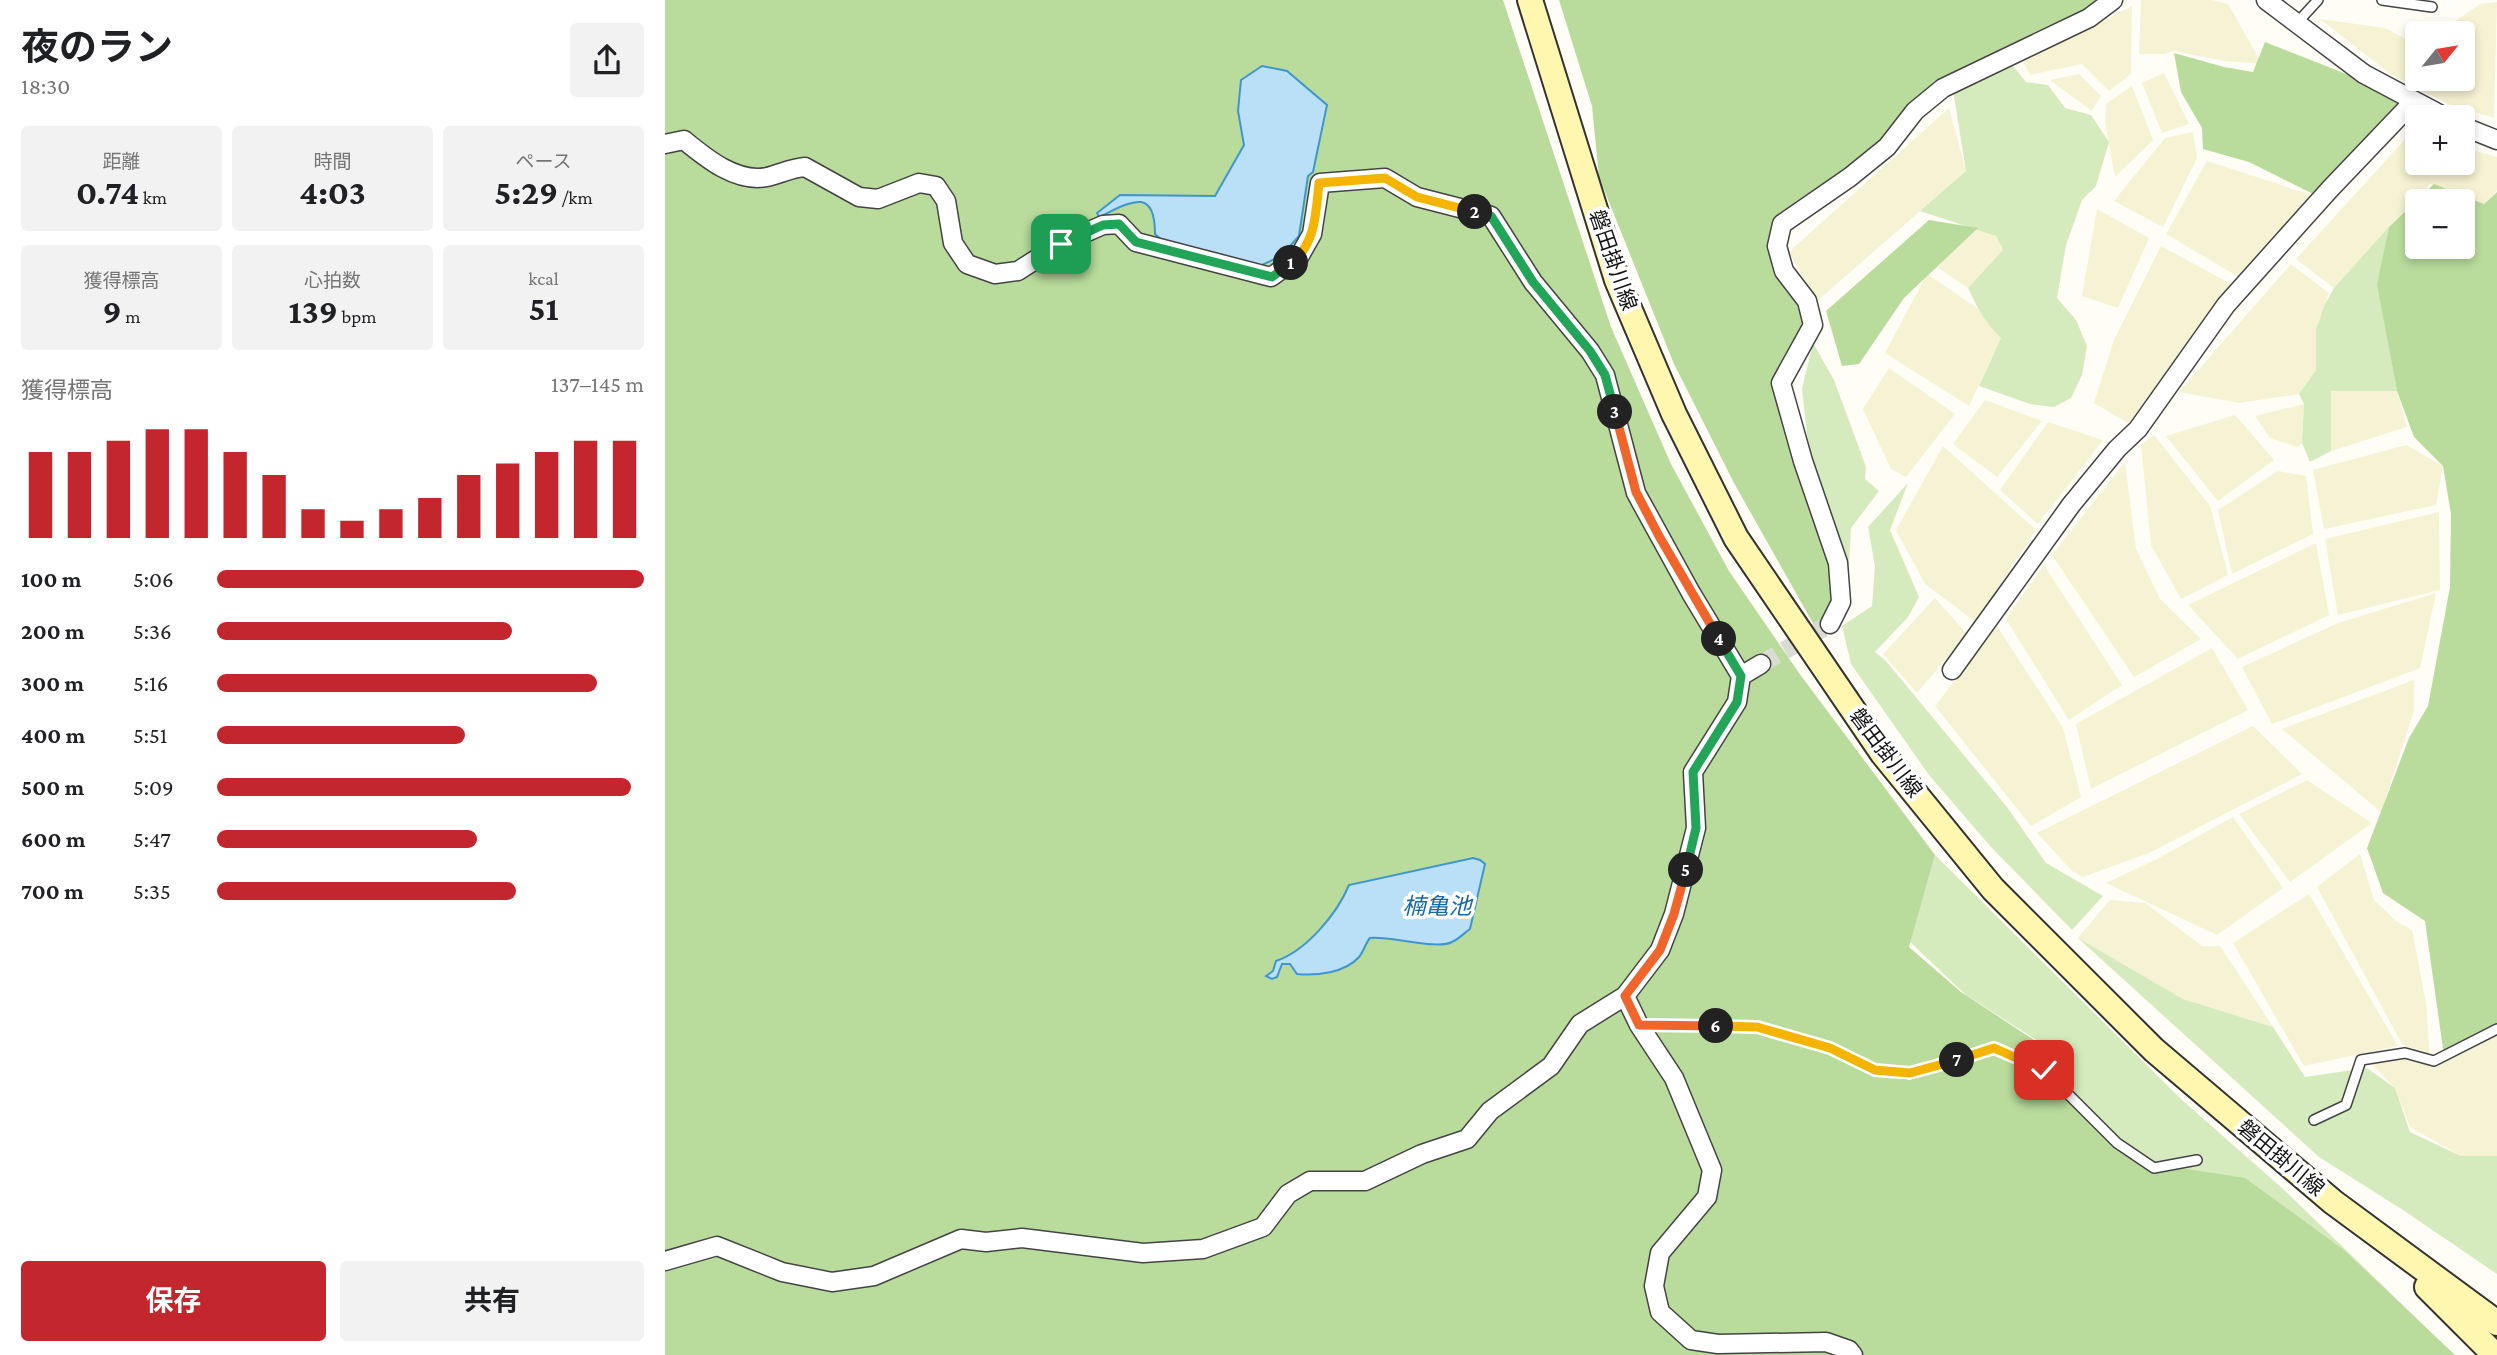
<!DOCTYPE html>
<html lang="ja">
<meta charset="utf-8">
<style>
:root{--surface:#fff;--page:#f2f2f2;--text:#202124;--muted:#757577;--accent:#c4262e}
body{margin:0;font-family:"Crimson Pro","Noto Sans JP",serif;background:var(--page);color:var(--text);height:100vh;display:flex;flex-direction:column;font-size:26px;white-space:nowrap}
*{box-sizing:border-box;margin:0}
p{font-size:23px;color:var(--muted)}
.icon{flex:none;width:38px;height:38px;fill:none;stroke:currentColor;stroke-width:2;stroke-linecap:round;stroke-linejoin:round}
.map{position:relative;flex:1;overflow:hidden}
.sheet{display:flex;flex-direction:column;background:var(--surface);width:665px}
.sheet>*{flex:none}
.needle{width:46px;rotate:60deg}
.fabs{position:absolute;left:1740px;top:21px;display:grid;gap:14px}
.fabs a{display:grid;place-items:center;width:70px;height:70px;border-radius:7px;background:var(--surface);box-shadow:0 4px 10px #0003;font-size:35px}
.pin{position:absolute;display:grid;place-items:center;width:60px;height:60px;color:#fff;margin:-30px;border-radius:14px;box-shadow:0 4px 10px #0006}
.km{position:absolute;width:35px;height:35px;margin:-18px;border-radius:50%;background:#222;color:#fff;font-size:19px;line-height:35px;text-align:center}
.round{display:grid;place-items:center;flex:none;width:74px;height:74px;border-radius:7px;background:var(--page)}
.summary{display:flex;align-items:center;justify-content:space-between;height:119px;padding:0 21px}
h1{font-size:38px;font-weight:700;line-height:52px}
.stats{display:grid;grid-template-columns:repeat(3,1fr);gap:10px;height:119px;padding:7px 21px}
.stats div{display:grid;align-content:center;border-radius:7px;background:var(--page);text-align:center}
.stats b{font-size:35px;font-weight:700}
.stats small{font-size:19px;font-weight:400}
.stats p{font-size:19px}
.chart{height:196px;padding:14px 21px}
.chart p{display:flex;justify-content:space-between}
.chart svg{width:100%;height:126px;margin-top:7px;stroke:var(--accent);stroke-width:6}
.cta{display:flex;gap:14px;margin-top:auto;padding:14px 21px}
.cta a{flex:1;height:80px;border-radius:7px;background:var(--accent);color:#fff;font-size:28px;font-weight:700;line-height:80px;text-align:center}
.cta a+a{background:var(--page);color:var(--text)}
ul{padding:0 21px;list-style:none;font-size:23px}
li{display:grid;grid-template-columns:112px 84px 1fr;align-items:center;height:52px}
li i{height:18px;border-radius:9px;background:var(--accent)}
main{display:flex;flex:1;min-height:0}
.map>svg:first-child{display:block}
</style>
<main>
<section class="sheet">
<div class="summary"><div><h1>夜のラン</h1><p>18:30</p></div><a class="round"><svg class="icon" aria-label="share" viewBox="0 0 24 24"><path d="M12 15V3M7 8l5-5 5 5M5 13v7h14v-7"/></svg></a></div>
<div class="stats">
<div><p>距離</p><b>0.74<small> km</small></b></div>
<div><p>時間</p><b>4:03</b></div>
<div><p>ペース</p><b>5:29<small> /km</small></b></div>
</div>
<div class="stats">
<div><p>獲得標高</p><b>9<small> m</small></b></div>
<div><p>心拍数</p><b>139<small> bpm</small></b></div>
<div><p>kcal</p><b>51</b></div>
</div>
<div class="chart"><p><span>獲得標高</span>137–145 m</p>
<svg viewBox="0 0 160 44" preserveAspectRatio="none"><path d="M5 44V14M15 44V14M25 44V10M35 44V6M45 44V6M55 44V14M65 44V22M75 44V34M85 44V38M95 44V34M105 44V30M115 44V22M125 44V18M135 44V14M145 44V10M155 44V10"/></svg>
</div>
<ul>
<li><b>100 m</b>5:06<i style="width:100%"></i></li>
<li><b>200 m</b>5:36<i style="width:69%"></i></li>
<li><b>300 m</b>5:16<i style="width:89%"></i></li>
<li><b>400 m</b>5:51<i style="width:58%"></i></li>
<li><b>500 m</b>5:09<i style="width:97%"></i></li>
<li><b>600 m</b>5:47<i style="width:61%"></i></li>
<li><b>700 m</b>5:35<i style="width:70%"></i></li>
</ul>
<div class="cta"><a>保存</a><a>共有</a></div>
</section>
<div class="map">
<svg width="1832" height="1355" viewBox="0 0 1832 1355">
<rect width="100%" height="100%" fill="#fffdf5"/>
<g fill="#f6f3d4">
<polygon points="1476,0 1547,0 1563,4 1597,64 1560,61 1509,51 1499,54 1474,54"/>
<polygon points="1832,2 1829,118 1783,104 1727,75 1655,19 1720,28 1752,45 1752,79 1797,79 1797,33 1773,33 1815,4"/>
<polygon points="1467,6 1466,74 1444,91 1417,64 1365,75 1358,62"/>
<polygon points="1499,73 1524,124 1497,133 1477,83"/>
<polygon points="1414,74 1436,96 1427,111 1385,80"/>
<polygon points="1467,86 1488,140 1450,177 1440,122 1441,104"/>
<polygon points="1284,108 1301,171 1151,302 1124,252"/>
<polygon points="1528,132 1532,158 1498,227 1449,201 1500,138"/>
<polygon points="1746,133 1752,135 1752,163 1769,163 1766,179 1774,163 1797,163 1797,147 1832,157 1832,190 1819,204 1765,184 1669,288 1631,259"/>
<polygon points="1542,161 1656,198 1582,282 1501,234"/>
<polygon points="1432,209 1484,238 1453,308 1417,296"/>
<polygon points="1313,228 1331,236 1338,250 1303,288 1272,267"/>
<polygon points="1496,246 1575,289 1473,429 1429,403 1449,340"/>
<polygon points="1626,264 1664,293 1651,329 1651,370 1634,394 1574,403 1514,392"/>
<polygon points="1262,274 1312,308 1336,338 1304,406 1220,353"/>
<polygon points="1224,368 1290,414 1241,477 1226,469 1198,409"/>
<polygon points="1666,390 1732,391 1742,427 1666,451"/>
<polygon points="1320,400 1377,421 1332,477 1288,444"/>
<polygon points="1639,404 1637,443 1632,447 1605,438 1590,416"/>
<polygon points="1570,415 1609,460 1553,501 1501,436"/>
<polygon points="1383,422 1438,440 1373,524 1335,490"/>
<polygon points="1489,435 1545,506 1563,575 1516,599 1486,545 1476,445"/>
<polygon points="1741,445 1778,466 1771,505 1659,529 1648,470"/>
<polygon points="1278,446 1371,530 1311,622 1260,584 1231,530"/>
<polygon points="1460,462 1471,549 1495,599 1536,639 1469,677 1387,555"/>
<polygon points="1613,471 1641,476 1648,534 1567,574 1553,510"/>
<polygon points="1774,512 1775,590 1673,615 1660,539"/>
<polygon points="1651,543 1664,615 1585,653 1573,659 1523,605"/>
<polygon points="1379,565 1457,685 1404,720 1341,619"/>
<polygon points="1771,593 1755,668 1607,724 1577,667 1673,623"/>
<polygon points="1270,598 1302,634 1252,693 1218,654"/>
<polygon points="1332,626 1398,728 1416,797 1366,826 1270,706"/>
<polygon points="1547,648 1583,710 1426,789 1411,724"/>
<polygon points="1749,680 1749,711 1716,812 1617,729"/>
<polygon points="1588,726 1637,774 1484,853 1418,877 1407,871 1372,833"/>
<polygon points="1642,780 1707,823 1625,882 1574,814"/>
<polygon points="1568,817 1618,888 1552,935 1441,883 1490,860"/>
<polygon points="1695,854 1709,900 1731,921 1747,930 1761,1003 1765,1060 1832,1029 1832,1156 1796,1156 1745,1127 1730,1088 1702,1059 1740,1053 1761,1058 1737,1044 1652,887"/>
<polygon points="1644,894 1733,1046 1639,1066 1568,943"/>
<polygon points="1445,900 1480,903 1537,946 1555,946 1608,1027 1518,999 1413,938"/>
</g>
<g fill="#d5ebbd">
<path d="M 1341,57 L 1361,82 L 1383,85 L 1400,108 L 1426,115 L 1444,142 L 1431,186 L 1417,200 L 1401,245 L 1392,298 L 1411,320 L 1422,346 L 1417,375 L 1406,398 L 1389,407 L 1365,404 L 1314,386 L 1336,338 C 1321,324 1312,307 1303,288 L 1338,250 L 1331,236 L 1255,211 L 1301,171 L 1287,84 Z"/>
<polygon points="1724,227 1714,293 1732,391 1666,391 1666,451 1645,462 1637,443 1639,404 1634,394 1651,370 1651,329 1660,304 1669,288"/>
<polygon points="1148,343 1169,380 1201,467 1200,479 1214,491 1186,528 1183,581 1146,469 1137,389"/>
<polygon points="1243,483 1225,530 1254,597 1243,617 1210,652 1220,660 1342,807 1381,863 1438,896 1407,930 1326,847 1264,775 1186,664 1177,626 1207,606 1210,566 1203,527"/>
<polygon points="1270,855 1517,1100 1617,1188 1776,1342 1671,1244 1452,1143 1400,1091 1373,1041 1301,995 1245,942"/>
<polygon points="1413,938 1518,999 1608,1027 1640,1077 1702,1068 1730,1088 1745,1132 1796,1156 1832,1156 1832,1274 1738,1210 1654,1157"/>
</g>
<g fill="#b9dc9c" fill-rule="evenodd">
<polygon points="0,0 838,0 946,327 1006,464 1064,571 1134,673 1270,855 1244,947 1296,992 1372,1042 1397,1088 1452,1143 1502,1166 1580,1178 1679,1250 1790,1355 0,1355"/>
<polygon points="894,0 1450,0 1341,57 1268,82 1222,147 1117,224 1116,260 1148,325 1116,383 1176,602 1154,634 1069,483 1009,364 934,177 927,106"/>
<polygon points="1600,42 1742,98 1710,127 1669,173 1656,198 1584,162 1538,149 1537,128 1516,92 1509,53 1559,67 1588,72"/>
<path d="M 1769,184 L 1819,204 L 1832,192 L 1832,1029 L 1779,1056 L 1760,921 L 1718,893 L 1702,848 L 1744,738 L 1763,706 L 1785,587 L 1786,514 L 1778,466 L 1749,437 L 1732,391 L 1712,285 L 1724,227 ZM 1752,201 L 1797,201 L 1797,247 L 1752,247 Z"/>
<polygon points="1264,220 1313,228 1239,298 1194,364 1177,366 1161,311"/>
</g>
<g fill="#b9e0f7" stroke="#3f96cf" stroke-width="2">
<path d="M 597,66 L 622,71 L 662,105 L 648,172 L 643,176 L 634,236 L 616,256 L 597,265 L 573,267 L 507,249 L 490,234 C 490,185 464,203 434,217 L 432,213 L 455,195 L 550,196 L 579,145 L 573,111 L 576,80 Z"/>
<path d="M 808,858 L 815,860 L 820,864 L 805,929 C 799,933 794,939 787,942 C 772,950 726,936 705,938 C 700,944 699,951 694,957 C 680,973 651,976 632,974 L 625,964 L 617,964 L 612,977 L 607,979 L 601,976 L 608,971 L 611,961 C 641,951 672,914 684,885 Z"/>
</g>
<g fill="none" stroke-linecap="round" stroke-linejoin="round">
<polyline stroke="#dbdad3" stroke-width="18" stroke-dasharray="18 9" stroke-linecap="butt" points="1096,664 1165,624"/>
<defs>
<g id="lane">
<polyline points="1717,0 1767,7"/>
<polyline points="1631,24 1653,0"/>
<polyline points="974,1025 1092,1027 1165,1048 1210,1070 1245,1074 1329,1048 1379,1070 1452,1143 1489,1168 1532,1160"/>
<polyline points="1649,1120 1681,1105 1696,1060 1740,1053 1769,1061 1832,1029"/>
</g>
<g id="street">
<polyline points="1601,0 1699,74 1780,117"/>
<polyline points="1797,126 1832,140"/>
<path d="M 0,144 L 19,140 C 41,158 71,183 102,177 C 115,174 126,168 140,167 L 194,197 L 213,199 L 254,183 L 271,186 L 281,201 L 288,243 L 302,264 L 330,274 L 353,271 L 395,244 L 438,225 L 454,224 L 471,242 L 606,277 L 634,257 L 647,234 L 655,183 L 720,178 L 752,197 L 826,216 L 868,282 L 925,351 L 940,375 L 971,493 L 1026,593 L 1076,676"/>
<polyline points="1165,624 1176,602 1173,563 1138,461 1116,383 1148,325 1142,301 1119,271 1112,246 1117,224 1185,177 1222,147 1250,111 1278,88 1424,18 1448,0"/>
<polyline points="1096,664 1076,676 1072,702 1028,772 1031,828 1009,914 995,950 960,996 974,1025 1009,1078 1047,1170 1042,1197 995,1253 989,1286 995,1312 1026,1340 1053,1344 1161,1342 1184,1350 1188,1355"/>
<polyline points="1287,670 1406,505 1452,449 1473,429 1561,305 1665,189 1749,101"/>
<polyline points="0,1261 52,1246 117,1272 167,1282 209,1276 296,1239 321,1242 357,1238 478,1253 538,1249 598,1227 623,1194 645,1181 700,1181 757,1154 802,1139 825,1111 886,1066 915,1024 960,996"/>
</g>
<g id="secondary">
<polyline points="865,0 952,280 1009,414 1071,538 1218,754 1328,889 1489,1050 1668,1202 1832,1323"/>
<polyline points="1762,1287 1830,1355"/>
</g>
</defs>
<use href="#lane" stroke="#444" stroke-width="12"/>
<use href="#street" stroke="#444" stroke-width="21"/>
<use href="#secondary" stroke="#333" stroke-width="28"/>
<use href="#lane" stroke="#fff" stroke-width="9"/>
<use href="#street" stroke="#fff" stroke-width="18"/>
<use href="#secondary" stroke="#fff6b0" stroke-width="24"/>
</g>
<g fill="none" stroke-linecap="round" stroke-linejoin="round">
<defs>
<polyline id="split-1" points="396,244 438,225 454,224 471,242 607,277 626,263"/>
<path id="split-2" d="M 626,263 C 651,245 651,210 654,183 L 720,178 L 752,197 L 810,212"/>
<polyline id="split-3" points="810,212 826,216 868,282 925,351 940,375 950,412"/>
<polyline id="split-4" points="950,412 971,492 994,536 1054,639"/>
<polyline id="split-5" points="1021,870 1031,828 1028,772 1072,702 1076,676 1054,639"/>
<polyline id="split-6" points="1021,870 1009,914 995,950 960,996 974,1025 1051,1026"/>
<polyline id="split-7" points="1051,1026 1092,1027 1165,1048 1210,1070 1245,1073 1292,1060"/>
<polyline id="split-8" points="1292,1060 1329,1048 1379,1070"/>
</defs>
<use href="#split-1" stroke="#fff" stroke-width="14"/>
<use href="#split-2" stroke="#fff" stroke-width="14"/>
<use href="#split-3" stroke="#fff" stroke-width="14"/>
<use href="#split-4" stroke="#fff" stroke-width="14"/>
<use href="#split-5" stroke="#fff" stroke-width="14"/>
<use href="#split-6" stroke="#fff" stroke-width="14"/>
<use href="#split-7" stroke="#fff" stroke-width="14"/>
<use href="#split-8" stroke="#fff" stroke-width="14"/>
<use href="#split-1" stroke="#22a559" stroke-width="9"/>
<use href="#split-2" stroke="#f5b400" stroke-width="9"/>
<use href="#split-3" stroke="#22a559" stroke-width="9"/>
<use href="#split-4" stroke="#f0652b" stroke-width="9"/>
<use href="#split-5" stroke="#22a559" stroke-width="9"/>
<use href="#split-6" stroke="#f0652b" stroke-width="9"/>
<use href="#split-7" stroke="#f5b400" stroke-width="9"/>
<use href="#split-8" stroke="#f5b400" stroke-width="9"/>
</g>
<g text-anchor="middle" stroke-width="7" stroke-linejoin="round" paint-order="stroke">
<g font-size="21" fill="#111" stroke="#fff">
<text transform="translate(948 260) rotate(71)" y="7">磐田掛川線</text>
<text transform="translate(1221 753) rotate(53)" y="7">磐田掛川線</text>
<text transform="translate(1616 1158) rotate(40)" y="7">磐田掛川線</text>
</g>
<g font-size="23" font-style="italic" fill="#1768a6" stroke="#fff">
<text x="772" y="914">楠亀池</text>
</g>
</g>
</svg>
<div class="fabs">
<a><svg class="needle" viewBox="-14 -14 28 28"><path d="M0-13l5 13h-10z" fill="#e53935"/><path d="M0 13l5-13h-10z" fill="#757577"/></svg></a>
<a>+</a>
<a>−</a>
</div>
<div class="pin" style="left:396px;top:244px;background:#1e9e55"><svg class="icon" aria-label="arrive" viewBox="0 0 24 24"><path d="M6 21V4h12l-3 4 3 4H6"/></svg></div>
<div class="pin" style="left:1379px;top:1070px;background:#d93025"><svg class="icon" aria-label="check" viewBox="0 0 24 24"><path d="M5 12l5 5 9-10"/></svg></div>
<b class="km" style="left:626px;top:263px">1</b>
<b class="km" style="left:810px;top:212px">2</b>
<b class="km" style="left:950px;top:412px">3</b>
<b class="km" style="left:1054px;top:639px">4</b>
<b class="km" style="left:1021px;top:870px">5</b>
<b class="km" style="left:1051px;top:1026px">6</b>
<b class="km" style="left:1292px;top:1060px">7</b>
</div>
</main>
